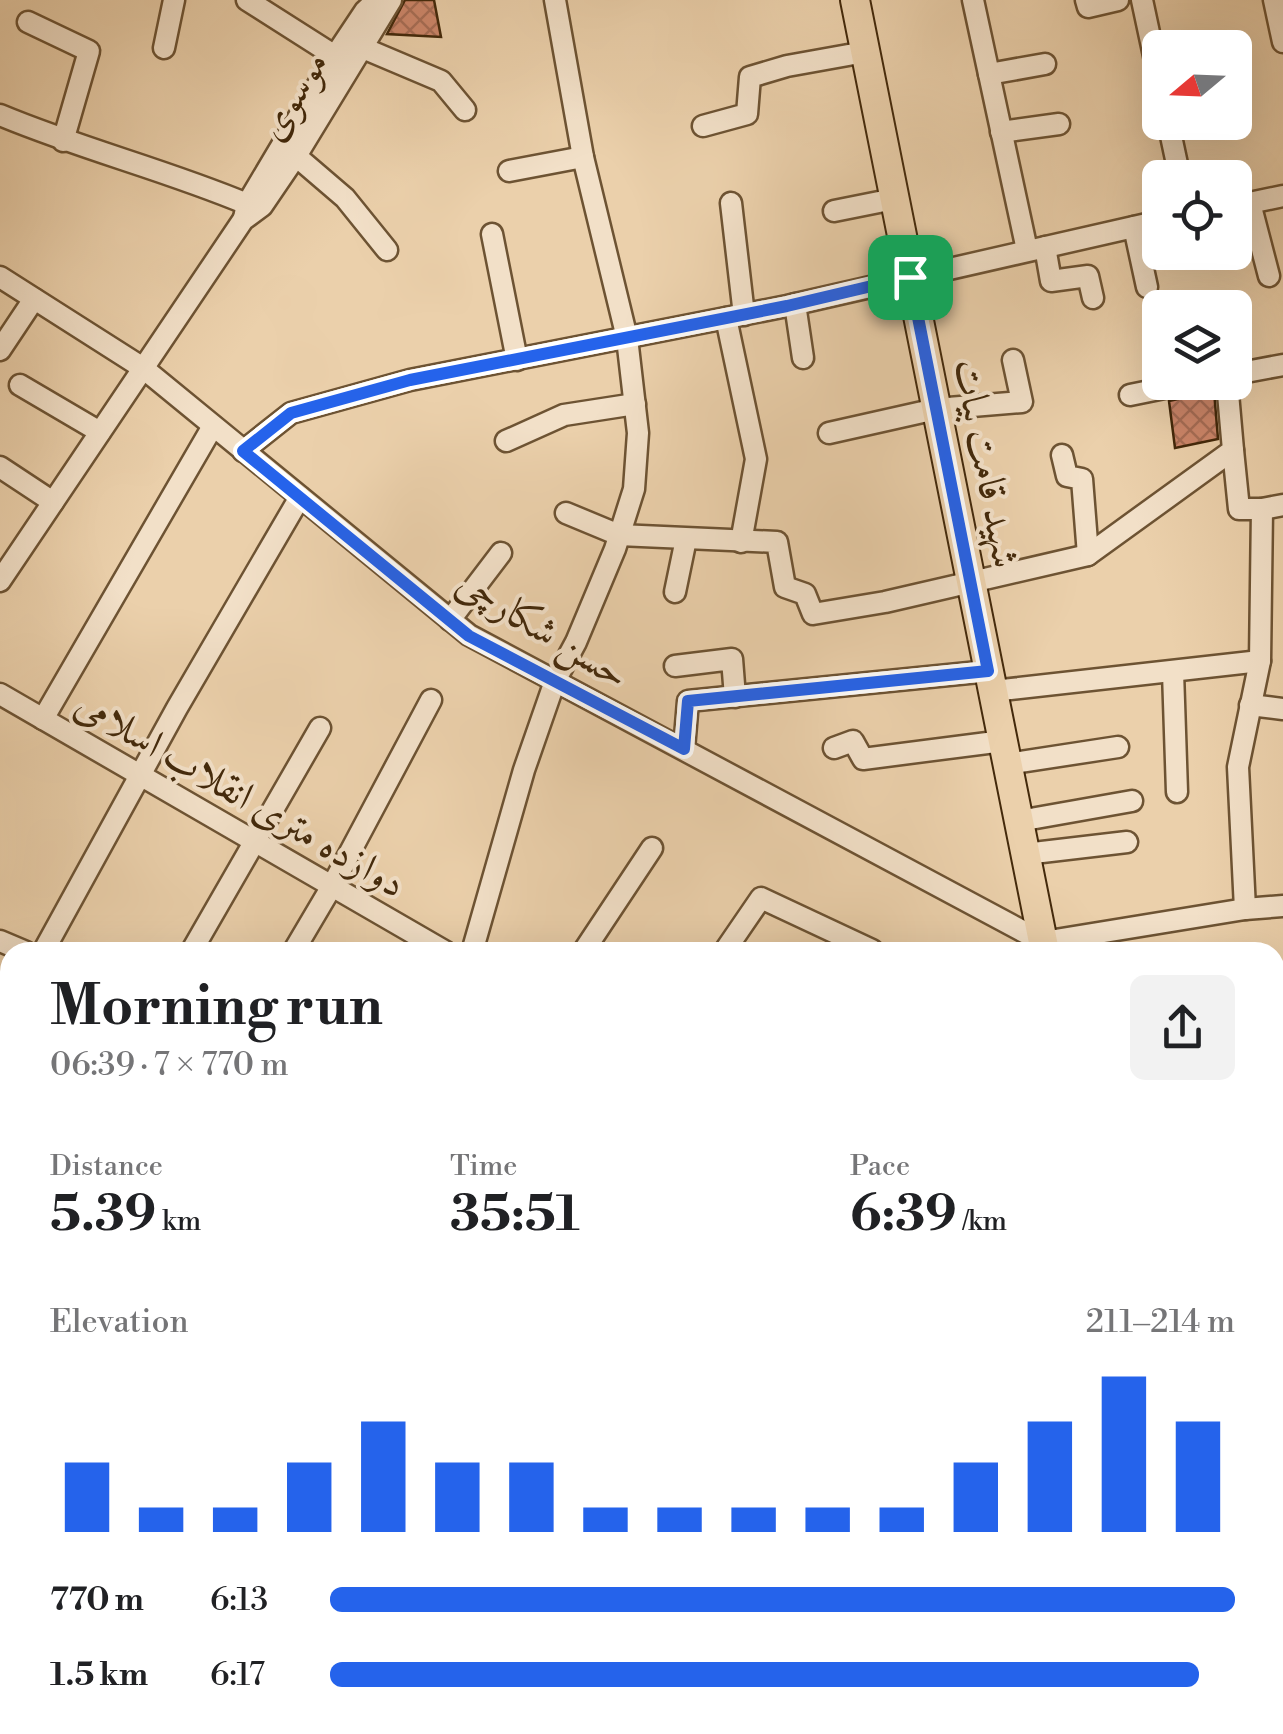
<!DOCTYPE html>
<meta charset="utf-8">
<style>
:root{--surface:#fff;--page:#f2f2f2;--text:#202124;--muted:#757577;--accent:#2563eb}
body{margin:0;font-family:"Libre Bodoni",Amiri,serif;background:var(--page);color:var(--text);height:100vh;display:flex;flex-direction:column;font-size:38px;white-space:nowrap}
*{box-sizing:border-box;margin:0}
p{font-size:32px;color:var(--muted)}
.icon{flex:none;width:55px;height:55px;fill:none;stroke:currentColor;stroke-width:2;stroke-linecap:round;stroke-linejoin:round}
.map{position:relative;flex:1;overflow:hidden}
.panel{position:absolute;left:0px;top:942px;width:1285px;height:792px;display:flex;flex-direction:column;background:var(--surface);border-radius:30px 30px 0 0;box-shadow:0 10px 40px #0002}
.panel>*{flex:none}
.needle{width:65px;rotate:251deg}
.fabs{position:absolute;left:1142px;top:30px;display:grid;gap:20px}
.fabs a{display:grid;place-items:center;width:110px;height:110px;border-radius:15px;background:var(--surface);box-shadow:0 10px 40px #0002;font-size:50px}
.pin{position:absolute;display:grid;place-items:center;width:85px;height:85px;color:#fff;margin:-42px;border-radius:20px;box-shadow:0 5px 15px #0006}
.round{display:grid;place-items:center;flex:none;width:105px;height:105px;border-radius:15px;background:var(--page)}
.overview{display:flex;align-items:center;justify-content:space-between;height:170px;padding:0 50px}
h1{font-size:55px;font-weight:700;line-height:75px}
.metrics{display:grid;grid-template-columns:repeat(3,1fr);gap:15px;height:170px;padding:10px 50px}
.metrics div{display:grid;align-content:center}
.metrics b{font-size:50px;font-weight:700}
.metrics small{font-size:28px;font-weight:400}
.metrics p{font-size:28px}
.chart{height:280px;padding:20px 50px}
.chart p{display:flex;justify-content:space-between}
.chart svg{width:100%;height:180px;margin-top:10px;stroke:var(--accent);stroke-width:6}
ul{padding:0 50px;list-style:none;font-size:32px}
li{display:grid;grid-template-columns:160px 120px 1fr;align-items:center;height:75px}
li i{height:25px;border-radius:12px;background:var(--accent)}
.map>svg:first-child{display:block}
</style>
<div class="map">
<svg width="1283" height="1734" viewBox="0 0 1283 1734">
<defs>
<pattern id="building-cross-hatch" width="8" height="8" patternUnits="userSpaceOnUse" patternTransform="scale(2.5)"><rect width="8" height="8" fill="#cd876b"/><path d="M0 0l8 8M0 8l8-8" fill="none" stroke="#a86e56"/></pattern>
</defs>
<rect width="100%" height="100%" fill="#ebd0ab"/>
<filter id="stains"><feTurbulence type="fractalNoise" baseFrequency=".002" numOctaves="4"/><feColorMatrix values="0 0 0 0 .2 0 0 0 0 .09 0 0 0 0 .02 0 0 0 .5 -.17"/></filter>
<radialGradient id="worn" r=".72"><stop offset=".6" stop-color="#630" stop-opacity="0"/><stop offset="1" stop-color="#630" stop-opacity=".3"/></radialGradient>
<g fill="url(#building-cross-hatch)" stroke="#43290b" stroke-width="2.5">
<polygon points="405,0 434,0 441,37 387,34"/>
<polygon points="1214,391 1218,439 1175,448 1169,401"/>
</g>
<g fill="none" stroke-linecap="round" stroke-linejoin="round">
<defs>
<g id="minor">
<polyline points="247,0 335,56"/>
<polyline points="973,0 1027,250"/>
<polyline points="1086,0 1088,7 1118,0"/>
<polyline points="1142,0 1160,84"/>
<polyline points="1274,0 1283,42"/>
<polyline points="28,22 89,51 63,141"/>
<polyline points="164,48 174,0"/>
<polyline points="363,48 441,81 465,110"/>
<polyline points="989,74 1045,64"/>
<path d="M 0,115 C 81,149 166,170 247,204"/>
<polyline points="1168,122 1180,178"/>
<polyline points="703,126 747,114 750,77 787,66 865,52"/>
<polyline points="1001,132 1059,124"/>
<polyline points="296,156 345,198 387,250"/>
<polyline points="509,171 583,157"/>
<polyline points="731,203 744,315"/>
<polyline points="1250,203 1269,276"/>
<polyline points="1235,206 1283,196"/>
<polyline points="834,211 894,199"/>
<polyline points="244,218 247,204 335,56 365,11 377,0"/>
<polyline points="1134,227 1147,287"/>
<polyline points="492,234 517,360"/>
<polyline points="1045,247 1051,281 1088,276 1093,298"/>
<polyline points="0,277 143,368 469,635 1043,942 1245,909 1283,906"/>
<polyline points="795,304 803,358"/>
<polyline points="726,318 756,459 741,542"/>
<polyline points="0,350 34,299"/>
<polyline points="1235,374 1283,365"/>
<polyline points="20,385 100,432"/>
<polyline points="1130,395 1194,382"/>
<polyline points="829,433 936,409 1022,402 1013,360"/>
<polyline points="506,441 564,415 635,404"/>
<polyline points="1233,450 1239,509 1262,509 1283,505"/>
<polyline points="243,451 291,413 410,380 787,306 1160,221"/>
<polyline points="1062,455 1067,476 1082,479 1088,555"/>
<polyline points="0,467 53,502"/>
<polyline points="566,513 619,535 777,542 785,587 805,594 813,614 885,602 1088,555 1233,450 1227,382"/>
<polyline points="0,581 243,220 262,206 296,156 391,0"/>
<polyline points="675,592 686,539"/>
<polyline points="450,620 501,553"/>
<polyline points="675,666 732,659 735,697"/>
<polyline points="1173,672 1177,792"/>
<polyline points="993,691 1260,661"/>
<polyline points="0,694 446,952"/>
<polyline points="1250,705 1283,709"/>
<polyline points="43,719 213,426"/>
<polyline points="834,748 853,741 863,759 1003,741"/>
<polyline points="684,749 688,701 989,671"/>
<polyline points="1007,764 1118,747"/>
<polyline points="1019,821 1132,801"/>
<polyline points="1025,854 1127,842"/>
<polyline points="1245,909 1238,767 1260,661 1262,509"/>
<polyline points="0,941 26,952"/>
<polyline points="43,952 177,708 300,497"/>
<polyline points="191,952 320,728"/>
<polyline points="293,952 332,886 431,700"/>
<polyline points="472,952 524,770 555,681 576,642 615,549 634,489 638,433 627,338 583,157 555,0"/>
<polyline points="583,952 652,848"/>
<polyline points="724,952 761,898 872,950 870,952"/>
<polyline points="0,1035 10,1016"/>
<polyline points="1275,1190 1283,1191"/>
<polyline points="3,1336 10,1306"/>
<polyline points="1275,1339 1283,1339"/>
<polyline points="1275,1359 1283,1371"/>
<polyline points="1275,1443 1283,1441"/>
<polyline points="0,1478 10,1453"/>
<polyline points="1275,1619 1283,1617"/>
<polyline points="1275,1674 1283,1708"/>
<polyline points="419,1725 421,1734"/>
<polyline points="559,1725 561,1734"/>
<polyline points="700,1725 702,1734"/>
<polyline points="1030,1725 1033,1734"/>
<polyline points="1149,1725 1151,1734"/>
<polyline points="901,1731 922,1725"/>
<polyline points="30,1734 34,1725"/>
<polyline points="849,1734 882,1725"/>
</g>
<g id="major">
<polyline points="855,0 1045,952"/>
<polyline points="1275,1069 1283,1071"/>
<polyline points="0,1337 10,1333"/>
<polyline points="899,1725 901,1734"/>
<polyline points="185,1734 189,1725"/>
</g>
</defs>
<use href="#minor" stroke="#6d5333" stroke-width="25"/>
<use href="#major" stroke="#43290b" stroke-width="32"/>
<polyline stroke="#43290b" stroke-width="2.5" stroke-dasharray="2.5 5" stroke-linecap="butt" points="1275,1167 1283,1119"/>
<use href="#minor" stroke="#f2e0c8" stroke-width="20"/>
<use href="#major" stroke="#ebd0ab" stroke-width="28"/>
</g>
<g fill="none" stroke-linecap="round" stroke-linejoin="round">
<defs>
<polygon id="route" points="910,277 988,671 688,701 684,749 469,636 243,451 291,413 410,380 787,306"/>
</defs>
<use href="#route" stroke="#fff" stroke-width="20"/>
<use href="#route" stroke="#2563eb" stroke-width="12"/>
</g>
<g text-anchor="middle" stroke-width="8" stroke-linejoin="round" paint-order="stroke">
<g font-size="40" fill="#43290b" stroke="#f2e0c8">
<text transform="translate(292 95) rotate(-58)" y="14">موسوی</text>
<text transform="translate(988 463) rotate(79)" y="14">شهید قامت بیات</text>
<text transform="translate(543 628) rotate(31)" y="14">حسن شکارچی</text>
<text transform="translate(241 793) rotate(30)" y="14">دوازده متری انقلاب اسلامی</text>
</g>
</g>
<rect width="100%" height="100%" filter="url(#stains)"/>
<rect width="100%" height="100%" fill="url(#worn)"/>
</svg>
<div class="fabs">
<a><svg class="needle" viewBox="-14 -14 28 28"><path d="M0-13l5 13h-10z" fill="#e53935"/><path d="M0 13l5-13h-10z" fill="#757577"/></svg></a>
<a><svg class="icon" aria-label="locate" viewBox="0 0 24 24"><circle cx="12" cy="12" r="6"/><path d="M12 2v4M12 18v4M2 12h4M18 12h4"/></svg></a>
<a><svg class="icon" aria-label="layers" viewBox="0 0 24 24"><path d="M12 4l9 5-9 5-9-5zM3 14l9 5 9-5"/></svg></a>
</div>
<div class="pin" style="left:910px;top:277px;background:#1e9e55"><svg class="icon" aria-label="arrive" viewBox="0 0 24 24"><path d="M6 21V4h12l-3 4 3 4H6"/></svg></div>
<section class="panel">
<div class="overview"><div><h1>Morning run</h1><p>06:39 · 7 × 770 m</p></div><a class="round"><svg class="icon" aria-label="share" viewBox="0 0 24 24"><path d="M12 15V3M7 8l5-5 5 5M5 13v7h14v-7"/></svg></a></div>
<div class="metrics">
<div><p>Distance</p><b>5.39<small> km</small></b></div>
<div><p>Time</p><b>35:51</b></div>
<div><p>Pace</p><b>6:39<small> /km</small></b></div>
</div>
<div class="chart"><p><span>Elevation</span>211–214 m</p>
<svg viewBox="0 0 160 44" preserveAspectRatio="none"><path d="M5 44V27M15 44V38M25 44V38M35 44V27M45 44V17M55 44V27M65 44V27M75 44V38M85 44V38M95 44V38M105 44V38M115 44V38M125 44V27M135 44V17M145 44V6M155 44V17"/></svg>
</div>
<ul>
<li><b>770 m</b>6:13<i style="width:100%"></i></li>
<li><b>1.5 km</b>6:17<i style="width:96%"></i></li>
</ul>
</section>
</div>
